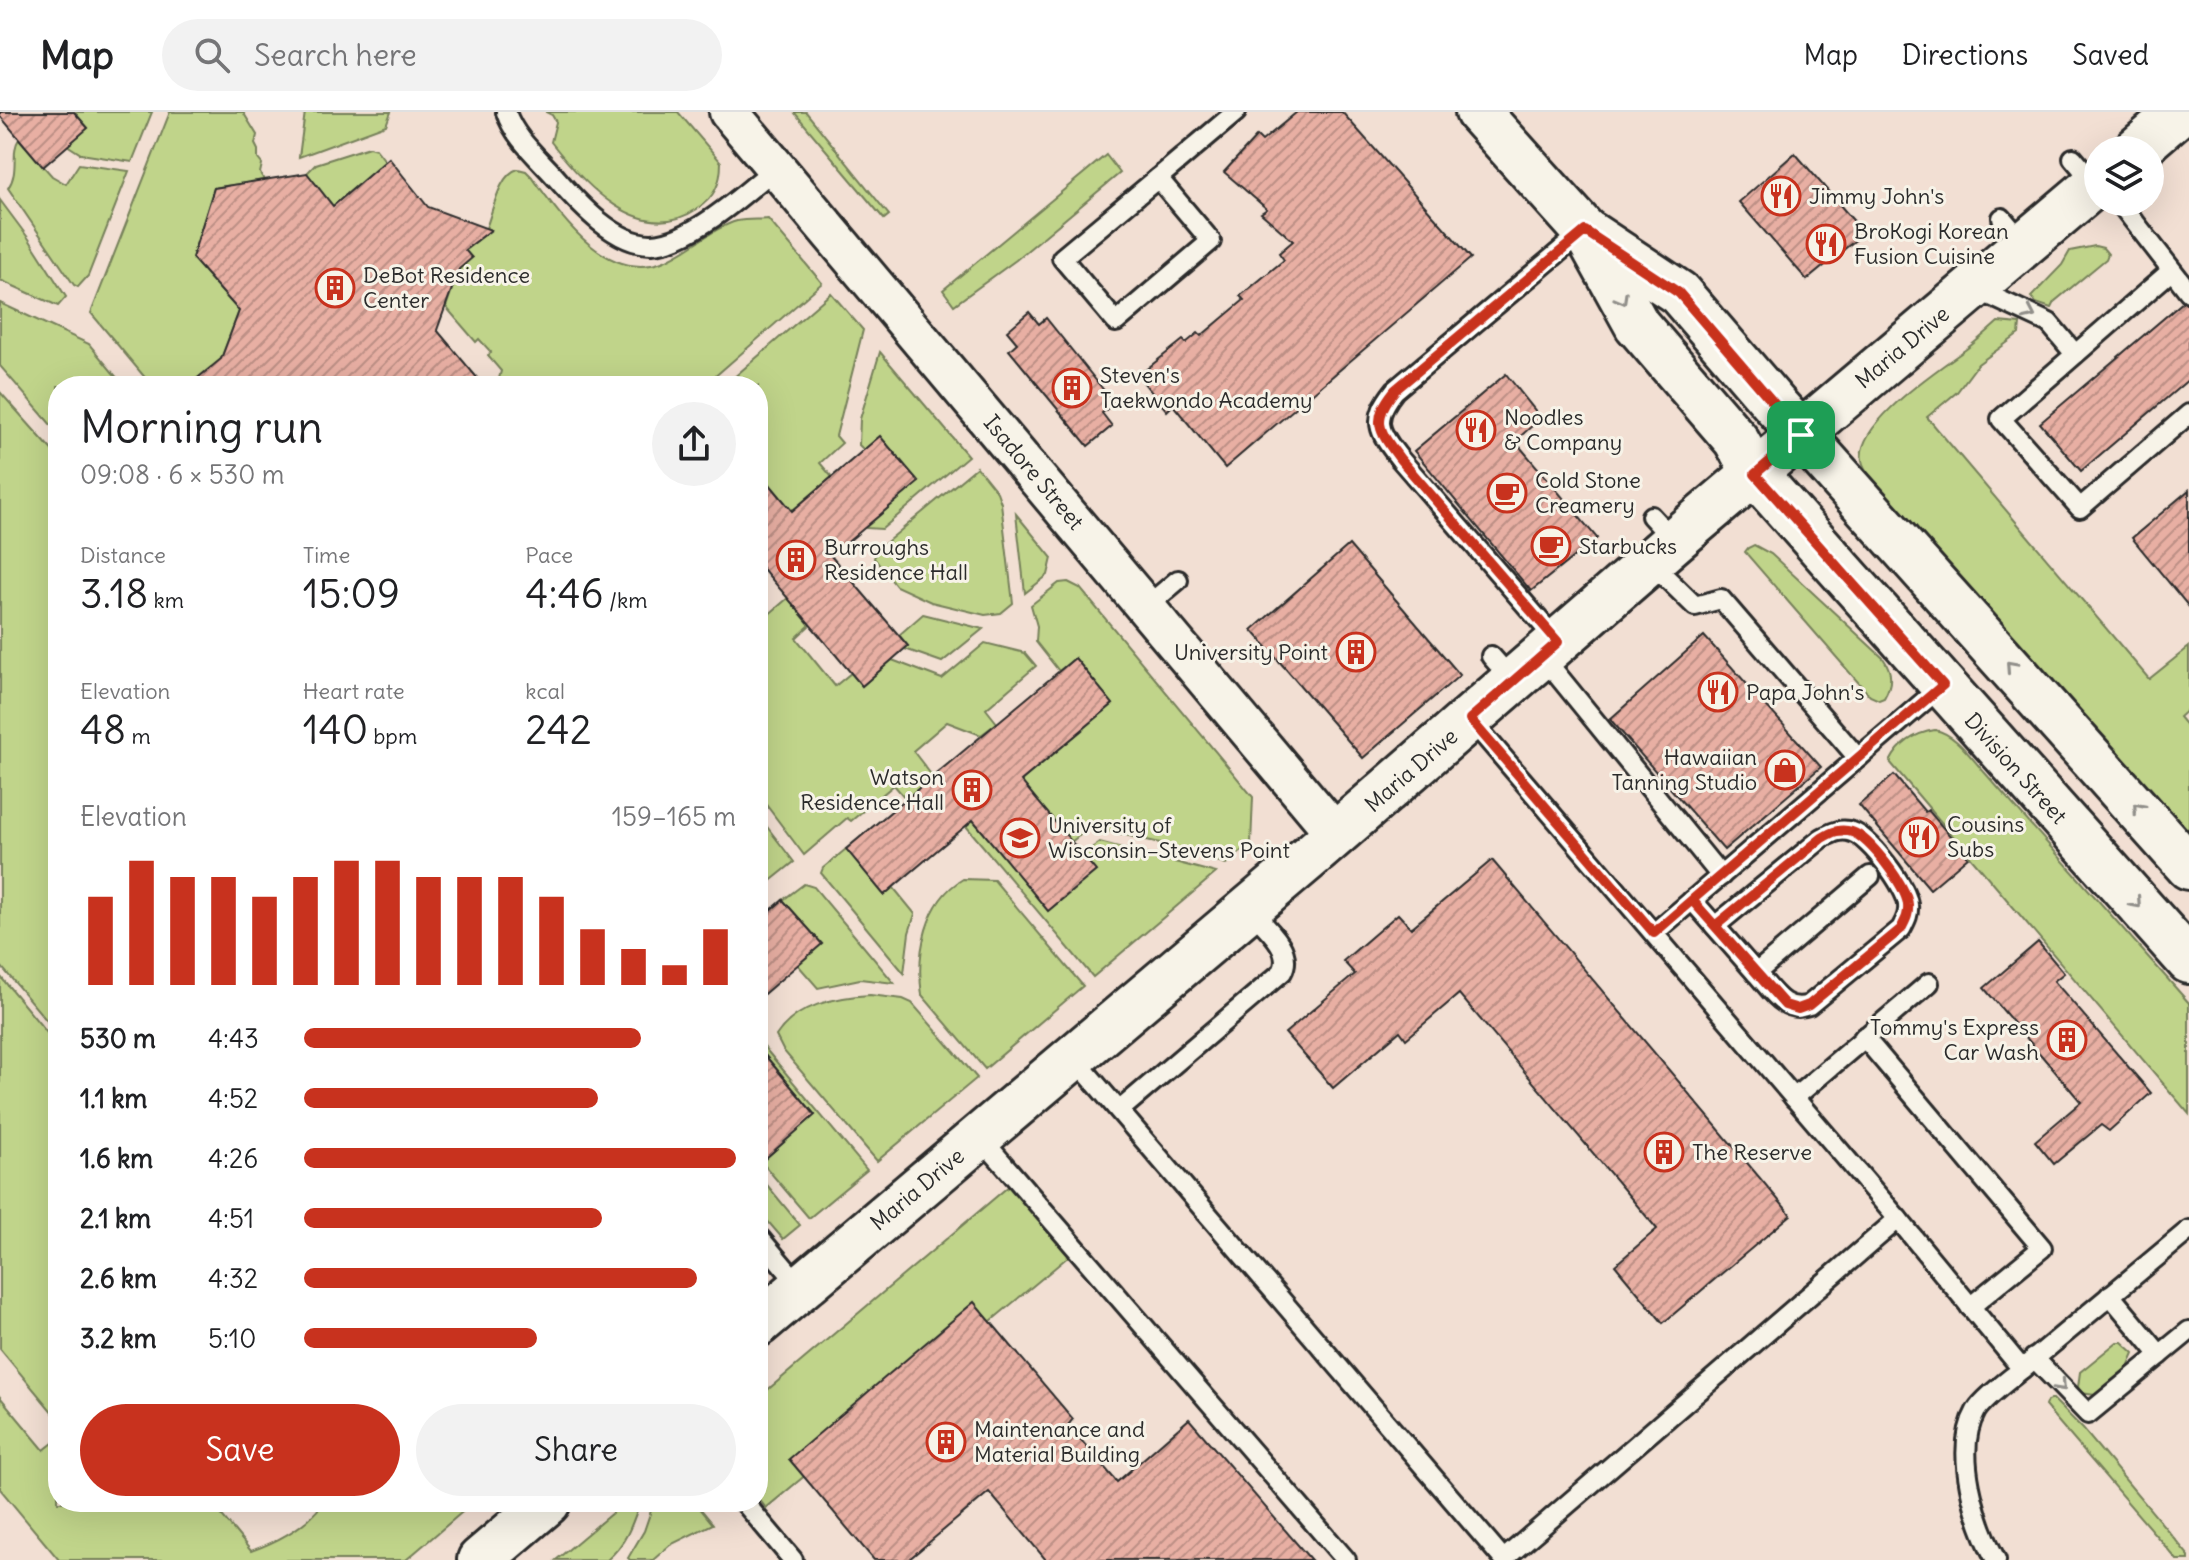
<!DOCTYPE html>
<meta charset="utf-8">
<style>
:root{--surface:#fff;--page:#f2f2f2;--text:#202124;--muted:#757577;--line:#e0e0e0;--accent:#c8321e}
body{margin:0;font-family:Delius,sans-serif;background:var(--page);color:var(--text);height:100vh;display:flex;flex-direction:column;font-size:30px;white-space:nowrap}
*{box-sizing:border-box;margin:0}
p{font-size:26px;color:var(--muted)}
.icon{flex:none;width:44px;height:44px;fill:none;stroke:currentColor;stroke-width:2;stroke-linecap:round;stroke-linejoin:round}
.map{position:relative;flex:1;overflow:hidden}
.details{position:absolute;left:48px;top:264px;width:720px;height:1136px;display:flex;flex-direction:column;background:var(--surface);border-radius:32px;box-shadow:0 8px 32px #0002}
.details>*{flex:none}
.controls{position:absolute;left:2084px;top:24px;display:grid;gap:16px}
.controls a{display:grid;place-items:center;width:80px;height:80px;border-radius:50%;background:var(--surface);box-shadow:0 8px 32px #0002;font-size:40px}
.pin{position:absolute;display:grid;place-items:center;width:68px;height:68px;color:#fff;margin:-34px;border-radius:16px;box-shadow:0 4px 12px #0006}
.round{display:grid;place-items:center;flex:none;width:84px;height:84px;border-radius:42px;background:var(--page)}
.head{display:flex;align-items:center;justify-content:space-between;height:136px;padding:0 32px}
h1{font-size:44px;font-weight:600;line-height:60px}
.figures{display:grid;grid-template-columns:repeat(3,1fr);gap:12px;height:136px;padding:8px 32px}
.figures div{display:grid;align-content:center}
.figures b{font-size:40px;font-weight:600}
.figures small{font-size:22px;font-weight:400}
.figures p{font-size:22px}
.chart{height:224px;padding:16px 32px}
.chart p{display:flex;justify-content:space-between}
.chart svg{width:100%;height:144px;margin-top:8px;stroke:var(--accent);stroke-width:6}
.cta{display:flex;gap:16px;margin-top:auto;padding:16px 32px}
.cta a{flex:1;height:92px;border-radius:48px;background:var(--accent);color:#fff;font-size:32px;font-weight:600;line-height:92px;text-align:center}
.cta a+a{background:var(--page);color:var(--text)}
ul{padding:0 32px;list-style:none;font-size:26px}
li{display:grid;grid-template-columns:128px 96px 1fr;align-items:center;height:60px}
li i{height:20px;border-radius:10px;background:var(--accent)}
header{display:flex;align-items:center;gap:48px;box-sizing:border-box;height:112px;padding:0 40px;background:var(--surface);border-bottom:2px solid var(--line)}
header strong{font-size:38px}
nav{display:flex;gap:44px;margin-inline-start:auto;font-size:28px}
.search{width:560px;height:72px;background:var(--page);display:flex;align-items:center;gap:20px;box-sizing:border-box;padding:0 28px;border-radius:44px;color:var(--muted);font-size:30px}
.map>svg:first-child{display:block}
</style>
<header>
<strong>Map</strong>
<div class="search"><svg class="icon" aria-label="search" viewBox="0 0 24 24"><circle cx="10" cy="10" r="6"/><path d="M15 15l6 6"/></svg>Search here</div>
<nav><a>Map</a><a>Directions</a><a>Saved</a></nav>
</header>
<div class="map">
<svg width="2189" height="1448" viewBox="0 0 2189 1448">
<defs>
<pattern id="building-hatch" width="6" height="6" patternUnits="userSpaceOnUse" patternTransform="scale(2)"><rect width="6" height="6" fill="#e8afa3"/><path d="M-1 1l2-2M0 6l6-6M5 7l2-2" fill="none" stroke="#bc8f85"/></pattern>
</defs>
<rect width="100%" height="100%" fill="#f2dfd3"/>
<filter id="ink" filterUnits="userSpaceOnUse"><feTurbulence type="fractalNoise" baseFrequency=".0125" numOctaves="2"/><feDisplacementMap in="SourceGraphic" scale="16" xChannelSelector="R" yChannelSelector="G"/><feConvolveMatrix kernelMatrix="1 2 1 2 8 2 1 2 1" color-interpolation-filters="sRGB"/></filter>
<g filter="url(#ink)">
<g fill="#c0d48a" stroke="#76805a" stroke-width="2">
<polygon points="74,0 152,0 132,50 81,42 67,33 88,16"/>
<polygon points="170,0 243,0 257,23 255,32 258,38 258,47 262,52 260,61 264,68 214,76 192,146 239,199 217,257 211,255 188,274 152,274 91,201"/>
<polygon points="305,0 391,0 386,13 299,45"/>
<path d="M 546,0 L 678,0 L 721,50 C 721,71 715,85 697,97 C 640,135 583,71 551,30 L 556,10 L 552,3 Z"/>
<polygon points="794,0 806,0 889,103 884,107"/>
<path d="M 19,27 L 52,64 L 66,72 L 79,52 L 129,59 L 88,164 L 78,175 L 74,173 L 8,76 C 20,59 10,40 19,27 Z"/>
<polygon points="369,35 376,37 386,50 333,94 307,61 316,52"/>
<polygon points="1106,43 1120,61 1016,148 954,193 943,178"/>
<path d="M 518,57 L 526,59 L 532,65 C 560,103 605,171 662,150 C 686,141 714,115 737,109 C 747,107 758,108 768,107 L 822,171 L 704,274 L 497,274 L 501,259 L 488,244 L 491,240 L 479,227 L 476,230 L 446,195 L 459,157 L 471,146 L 465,138 L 490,118 L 486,116 C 493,99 499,62 518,57 Z"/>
<polygon points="0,88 29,127 66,185 58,194 0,168"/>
<polygon points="2095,134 2103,136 2108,142 2106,147 2054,190 2051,196 2036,191 2031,185 2062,153 2070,139"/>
<polygon points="831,181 863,218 836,324 842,331 820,351 832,365 792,399 758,358 758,274 724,274"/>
<polygon points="0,191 89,232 124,274 58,274 58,321 0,254"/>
<path d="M 1998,210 L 2020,212 L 2019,222 L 1978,252 L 1957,280 L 1927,305 L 2149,567 L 2189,535 L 2189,596 L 2179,605 L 2189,617 L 2189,725 L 1885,382 C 1878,373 1867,363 1863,352 C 1849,315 1941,256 1965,238 C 1977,229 1987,220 1998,210 Z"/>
<polygon points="880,240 968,344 882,417 865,416 918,370 864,338 859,333 860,307"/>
<polygon points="0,280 58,345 58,922 0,853"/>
<polygon points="977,355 997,380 1001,391 1013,491 1001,501 985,503 931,490 896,474 874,446 877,438"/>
<polygon points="1016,402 1052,446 1048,463 1025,481"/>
<path d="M 1754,433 L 1771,442 L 1883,546 C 1893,560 1892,572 1884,586 L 1879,588 L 1870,584 L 1745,440 L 1748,436 Z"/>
<polygon points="1068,470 1080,476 1253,685 1251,732 1226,752 1160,731 1090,715 1071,730 1021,669 1113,592 1075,546 1059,559 1036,530 1037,514 1031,493 1059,471"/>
<polygon points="788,486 810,513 796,526 835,574 851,561 862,574 892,548 942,567 985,531 1025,541 1036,554 986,597 997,611 981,623 947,610 913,639 933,665 906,687 894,673 851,709 847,706 804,743 758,682 758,508 760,510"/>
<polygon points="923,502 983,517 942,550 905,537 908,534 899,523"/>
<path d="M 1935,618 C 1956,622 1971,646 1985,661 L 2189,891 L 2189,1002 L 1890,650 C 1899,632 1915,621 1935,618 Z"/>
<polygon points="758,703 794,750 758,779"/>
<polygon points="973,708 1048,798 1082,743 1100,730 1216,761 1093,865 966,714"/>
<polygon points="846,737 893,775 915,802 909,821 904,861 821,761 823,756"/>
<path d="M 963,767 L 994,768 L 1083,874 L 985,957 L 922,883 C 916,842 925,789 963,767 Z"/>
<polygon points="804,772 814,775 894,871 860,867 818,876 798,853 822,832 783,788"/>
<polygon points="0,864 58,934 58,1307 0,1237"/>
<path d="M 870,883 L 903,887 L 912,891 L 977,966 L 877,1049 L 783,938 L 776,924 C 796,893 835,885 870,883 Z"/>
<polygon points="758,928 867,1058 809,1106 758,1046 768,1044 815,1003 758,935"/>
<polygon points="758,1062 800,1113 783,1127 758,1098"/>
<polygon points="1009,1074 1069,1144 766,1396 758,1386 758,1286"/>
<polygon points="2117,1230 2122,1230 2134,1241 2128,1255 2095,1283 2081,1281 2078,1275 2080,1260"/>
<path d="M 0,1285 L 44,1338 L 58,1327 L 58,1390 L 211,1390 L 251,1439 C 279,1429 306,1415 324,1390 L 474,1390 L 406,1448 L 59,1448 L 0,1377 Z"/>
<polygon points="2053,1287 2083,1317 2189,1444 2189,1448 2177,1448 2045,1294 2047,1289"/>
<path d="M 625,1390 L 640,1390 C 632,1413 626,1432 607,1448 L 556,1448 Z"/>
<polygon points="654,1390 695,1390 713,1412 670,1433 653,1448 630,1448 628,1446 644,1419"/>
</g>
<g fill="url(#building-hatch)" stroke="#2b2b2b" stroke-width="2">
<polygon points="0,0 74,0 88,16 43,55 0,4"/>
<polygon points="1297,0 1342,0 1471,146 1225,356 1173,293 1167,299 1138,264 1183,228 1186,231 1198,221 1201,224 1244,188 1240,184 1284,148 1279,141 1293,129 1261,101 1267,97 1224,60 1257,24 1262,29"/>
<polygon points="1795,41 1864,121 1807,168 1739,90"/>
<polygon points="389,46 428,95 491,118 465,138 472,146 459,157 437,218 484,274 188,274 221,247 239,199 192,146 214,76 307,61 333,94"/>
<polygon points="2183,190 2189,192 2189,267 2081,359 2040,311"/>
<polygon points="1029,200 1039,212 1046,206 1114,291 1102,301 1112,314 1088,334 1009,238 1017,231 1007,219"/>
<polygon points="1506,262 1541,306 1515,329 1597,426 1531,479 1414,339"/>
<polygon points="880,324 919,370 831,444 908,534 862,574 758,451 758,358 792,399"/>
<polygon points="2189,378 2189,495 2132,426"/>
<polygon points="1349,433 1460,563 1363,646 1252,518"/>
<polygon points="1704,524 1821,655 1724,738 1610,607"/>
<polygon points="1075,546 1113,592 1021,669 1096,759 1048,799 973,708 884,783 846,737"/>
<polygon points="1894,663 1925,700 1928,698 1968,745 1930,777 1859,693"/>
<polygon points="1492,748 1791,1103 1663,1211 1615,1153 1657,1117 1459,882 1406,927 1400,919 1333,976 1285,921 1355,862 1343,849 1398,802 1411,816"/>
<polygon points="783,788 822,832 758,887 758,809"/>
<polygon points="2038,830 2064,861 2054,869 2151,981 2109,1019 2101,1013 2054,1052 2035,1029 2081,990 1984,876"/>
<polygon points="758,935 815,1003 758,1053"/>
<polygon points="974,1190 1073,1307 1068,1313 1117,1370 1189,1307 1311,1448 1046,1448 989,1380 908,1448 874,1448 789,1347"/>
</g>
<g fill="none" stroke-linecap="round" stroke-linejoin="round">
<defs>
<g id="service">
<path d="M 506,0 C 514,26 541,48 558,68 C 579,92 616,133 652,132 C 690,131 747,80 775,56"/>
<polyline points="2073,46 2095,72"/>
<polygon points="1158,66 1211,129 1116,210 1062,146"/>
<polyline points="1158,66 1236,0"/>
<polyline points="2119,90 2189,180"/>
<polyline points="2002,106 2024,132"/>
<polyline points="2171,159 2001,307 2080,396 2189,302"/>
<polyline points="1976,177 2049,211 2075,242"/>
<polyline points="1651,404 1674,429"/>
<polyline points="1650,450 1695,494 1721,487 1858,646"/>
<polyline points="1146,495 1178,468"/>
<path d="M 1558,530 L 1400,347 C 1378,319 1371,308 1395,278 L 1584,119"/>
<polyline points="1491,544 1513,569"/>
<polyline points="1542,544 1721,764"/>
<polyline points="1470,607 1898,1107 2022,1257 2189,1118"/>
<polyline points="1692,788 1756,861 1870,764"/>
<path d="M 1715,814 L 1822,726 C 1832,721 1840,716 1852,720 C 1869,725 1907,775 1908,793 C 1909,803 1905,809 1901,817 L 1809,893 C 1784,902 1772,878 1756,861"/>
<polyline points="1654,821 1943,573"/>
<polyline points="1864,925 2042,1136 1970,1195"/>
<polyline points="1073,945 1504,1448"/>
<polyline points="1794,986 1929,871"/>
<path d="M 1120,998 L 1282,860 C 1295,837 1263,813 1248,796"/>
<polyline points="980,1025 1346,1448"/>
<polyline points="758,1124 801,1175"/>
<polyline points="2110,1183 2160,1243"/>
<polyline points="2034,1246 2088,1302 2189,1219"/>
<polyline points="744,1390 793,1448"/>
<polyline points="1504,1447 1898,1107"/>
<path d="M 1996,1448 C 1976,1411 1953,1339 1976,1299 C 1984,1286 2009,1268 2022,1257"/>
</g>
<polyline id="minor" points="729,0 1336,722"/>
<g id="tertiary">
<polyline points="2136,38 2180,0"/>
<polyline points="758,1212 1311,744 1674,429 2098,70"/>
<polyline points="480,1448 548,1390"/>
</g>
<g id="secondary">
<polyline points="1478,0 1585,119 1637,213 1736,328 1755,362 2189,849"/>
<polyline points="1590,122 1679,181 1776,294 2189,755"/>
</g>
</defs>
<use href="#service" stroke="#2b2b2b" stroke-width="24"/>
<use href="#minor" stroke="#2b2b2b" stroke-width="44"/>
<use href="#tertiary" stroke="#2b2b2b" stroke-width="50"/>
<use href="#secondary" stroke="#2b2b2b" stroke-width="50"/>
<use href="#service" stroke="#f7f3e8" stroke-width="18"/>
<use href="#minor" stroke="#f7f3e8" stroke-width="38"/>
<use href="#tertiary" stroke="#f7f3e8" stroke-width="44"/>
<use href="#secondary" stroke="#f7f3e8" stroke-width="44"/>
</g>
<defs><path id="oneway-chevron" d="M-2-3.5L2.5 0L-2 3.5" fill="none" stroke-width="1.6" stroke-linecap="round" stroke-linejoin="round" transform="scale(2)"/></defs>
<g stroke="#918f8a">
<use href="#oneway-chevron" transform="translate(1622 187) rotate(61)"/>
<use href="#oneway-chevron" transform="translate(2030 202) rotate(25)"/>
<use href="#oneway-chevron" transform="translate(2011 554) rotate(-132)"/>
<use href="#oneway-chevron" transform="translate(2138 696) rotate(-131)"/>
<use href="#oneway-chevron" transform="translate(2136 791) rotate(48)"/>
<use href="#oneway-chevron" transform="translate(2061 1274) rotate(47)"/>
</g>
</g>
<g fill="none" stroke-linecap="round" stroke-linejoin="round" filter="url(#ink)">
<defs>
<path id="route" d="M 1801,323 L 1679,181 L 1585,119 L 1395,278 C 1371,308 1378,318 1400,347 L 1558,530 L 1470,607 L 1654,821 L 1692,788 L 1785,893 L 1798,897 L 1809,893 L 1901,817 C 1905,809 1909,803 1908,793 C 1907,775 1869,725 1852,720 C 1840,716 1832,720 1822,726 L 1715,814 L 1692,788 L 1943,573 L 1755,362 L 1801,323"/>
</defs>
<use href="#route" stroke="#fff" stroke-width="16"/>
<use href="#route" stroke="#c8321e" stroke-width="10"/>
</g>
<defs>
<symbol id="restaurant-ring" viewBox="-11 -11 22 22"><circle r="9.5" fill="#f7f3e8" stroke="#c8321e" stroke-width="1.5"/><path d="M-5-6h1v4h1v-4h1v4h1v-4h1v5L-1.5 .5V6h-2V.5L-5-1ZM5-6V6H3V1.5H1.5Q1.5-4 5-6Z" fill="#c8321e"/></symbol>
<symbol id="building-ring" viewBox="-11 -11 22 22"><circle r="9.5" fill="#f7f3e8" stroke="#c8321e" stroke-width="1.5"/><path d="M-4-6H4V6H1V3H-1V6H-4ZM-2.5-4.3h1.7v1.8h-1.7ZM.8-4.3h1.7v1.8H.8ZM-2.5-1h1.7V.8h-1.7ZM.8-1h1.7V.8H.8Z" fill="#c8321e"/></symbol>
<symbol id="cafe-ring" viewBox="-11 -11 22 22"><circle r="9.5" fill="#f7f3e8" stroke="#c8321e" stroke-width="1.5"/><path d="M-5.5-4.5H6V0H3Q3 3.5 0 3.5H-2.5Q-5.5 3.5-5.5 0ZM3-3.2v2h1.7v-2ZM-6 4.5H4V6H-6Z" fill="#c8321e"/></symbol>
<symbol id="shop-ring" viewBox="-11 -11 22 22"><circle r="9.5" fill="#f7f3e8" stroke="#c8321e" stroke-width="1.5"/><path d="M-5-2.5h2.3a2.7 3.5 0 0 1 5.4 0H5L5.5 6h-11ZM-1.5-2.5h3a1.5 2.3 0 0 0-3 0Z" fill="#c8321e"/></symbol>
<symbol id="university-ring" viewBox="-11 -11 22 22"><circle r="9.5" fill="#f7f3e8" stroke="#c8321e" stroke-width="1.5"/><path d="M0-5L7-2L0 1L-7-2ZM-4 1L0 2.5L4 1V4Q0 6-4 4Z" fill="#c8321e"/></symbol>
</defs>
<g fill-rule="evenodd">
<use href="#restaurant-ring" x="1759" y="62" width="44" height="44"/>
<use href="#restaurant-ring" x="1804" y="110" width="44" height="44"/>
<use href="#building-ring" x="313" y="154" width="44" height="44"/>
<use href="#building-ring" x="1050" y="254" width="44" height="44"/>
<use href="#restaurant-ring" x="1454" y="296" width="44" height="44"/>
<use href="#cafe-ring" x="1485" y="359" width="44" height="44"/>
<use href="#cafe-ring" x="1529" y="412" width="44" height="44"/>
<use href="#building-ring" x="774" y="426" width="44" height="44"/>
<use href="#building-ring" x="1334" y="518" width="44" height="44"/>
<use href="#restaurant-ring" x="1696" y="558" width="44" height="44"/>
<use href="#shop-ring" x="1763" y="636" width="44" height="44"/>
<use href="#building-ring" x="950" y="656" width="44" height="44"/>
<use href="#restaurant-ring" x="1897" y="703" width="44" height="44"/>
<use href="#university-ring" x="998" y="704" width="44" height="44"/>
<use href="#building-ring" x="2045" y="906" width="44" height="44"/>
<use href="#building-ring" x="1642" y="1018" width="44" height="44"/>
<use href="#building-ring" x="924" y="1308" width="44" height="44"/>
</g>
<g text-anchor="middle" stroke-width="6" stroke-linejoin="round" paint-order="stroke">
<g font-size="22" fill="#2b2b2b" stroke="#f7f3e8" text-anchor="start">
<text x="1809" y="92">Jimmy John's</text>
<text x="1854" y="127">BroKogi Korean<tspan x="1854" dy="25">Fusion Cuisine</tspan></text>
<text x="363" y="171">DeBot Residence<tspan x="363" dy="25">Center</tspan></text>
<text x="1100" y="271">Steven's<tspan x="1100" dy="25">Taekwondo Academy</tspan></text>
<text x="1504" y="313">Noodles<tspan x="1504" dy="25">&amp; Company</tspan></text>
<text x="1535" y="376">Cold Stone<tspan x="1535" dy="25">Creamery</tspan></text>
<text x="1579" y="442">Starbucks</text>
<text x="824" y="443">Burroughs<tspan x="824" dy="25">Residence Hall</tspan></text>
<text x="1328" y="548" text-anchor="end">University Point</text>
<text x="1746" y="588">Papa John's</text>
<text x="1757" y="653" text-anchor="end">Hawaiian<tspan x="1757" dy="25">Tanning Studio</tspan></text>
<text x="944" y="673" text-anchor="end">Watson<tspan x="944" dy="25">Residence Hall</tspan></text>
<text x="1947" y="720">Cousins<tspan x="1947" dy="25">Subs</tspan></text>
<text x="1048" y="721">University of<tspan x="1048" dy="25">Wisconsin–Stevens Point</tspan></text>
<text x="2039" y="923" text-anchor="end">Tommy's Express<tspan x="2039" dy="25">Car Wash</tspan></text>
<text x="1692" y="1048">The Reserve</text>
<text x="974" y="1325">Maintenance and<tspan x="974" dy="25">Material Building</tspan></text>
</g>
<g font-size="22" fill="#2b2b2b" stroke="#f7f3e8">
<text transform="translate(1902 235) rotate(-40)" y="8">Maria Drive</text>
<text transform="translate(1034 360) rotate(50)" y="8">Isadore Street</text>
<text transform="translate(2016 656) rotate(48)" y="8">Division Street</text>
<text transform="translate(1411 658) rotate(-41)" y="8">Maria Drive</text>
<text transform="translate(917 1077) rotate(-40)" y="8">Maria Drive</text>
</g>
</g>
</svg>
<div class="controls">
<a><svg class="icon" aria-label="layers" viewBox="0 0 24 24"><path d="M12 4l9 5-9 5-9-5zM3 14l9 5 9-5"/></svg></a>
</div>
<div class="pin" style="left:1801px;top:323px;background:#1e9e55"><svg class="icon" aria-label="arrive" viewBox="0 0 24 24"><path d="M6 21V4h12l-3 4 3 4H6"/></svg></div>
<section class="details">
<div class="head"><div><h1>Morning run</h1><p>09:08 · 6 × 530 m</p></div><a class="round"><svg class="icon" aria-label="share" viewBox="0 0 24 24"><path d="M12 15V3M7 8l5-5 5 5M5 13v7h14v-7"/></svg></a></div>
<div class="figures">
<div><p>Distance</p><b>3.18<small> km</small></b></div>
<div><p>Time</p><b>15:09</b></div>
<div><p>Pace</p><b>4:46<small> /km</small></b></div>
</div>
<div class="figures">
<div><p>Elevation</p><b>48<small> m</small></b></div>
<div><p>Heart rate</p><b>140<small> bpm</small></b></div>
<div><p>kcal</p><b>242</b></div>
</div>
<div class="chart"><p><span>Elevation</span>159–165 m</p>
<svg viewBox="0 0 160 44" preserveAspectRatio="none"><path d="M5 44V17M15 44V6M25 44V11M35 44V11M45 44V17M55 44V11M65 44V6M75 44V6M85 44V11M95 44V11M105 44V11M115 44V17M125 44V27M135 44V33M145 44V38M155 44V27"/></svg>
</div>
<ul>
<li><b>530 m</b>4:43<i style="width:78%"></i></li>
<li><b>1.1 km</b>4:52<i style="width:68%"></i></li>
<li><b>1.6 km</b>4:26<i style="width:100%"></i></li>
<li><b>2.1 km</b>4:51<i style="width:69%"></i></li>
<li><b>2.6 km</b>4:32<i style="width:91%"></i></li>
<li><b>3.2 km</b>5:10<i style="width:54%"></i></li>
</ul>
<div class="cta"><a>Save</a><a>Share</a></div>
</section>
</div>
